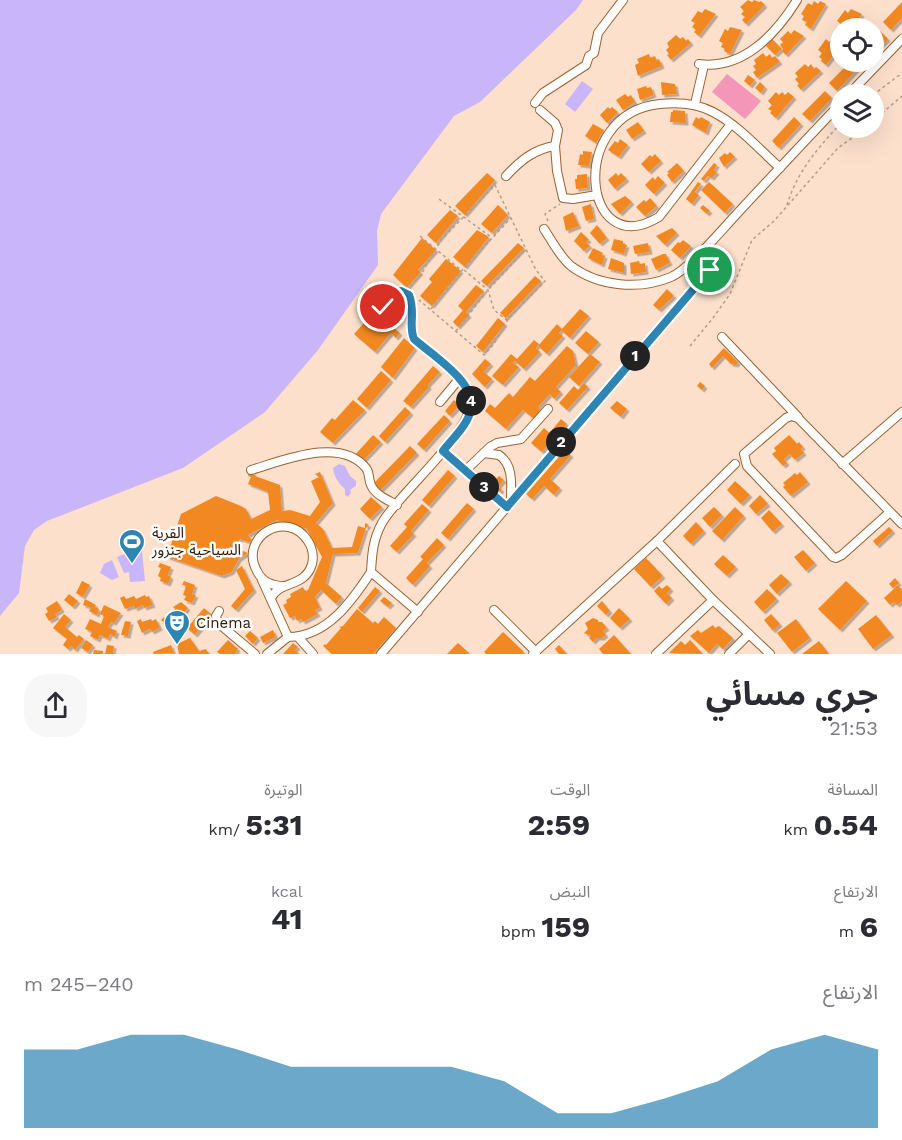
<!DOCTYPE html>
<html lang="ar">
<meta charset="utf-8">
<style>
:root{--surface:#fff;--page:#f7f7f7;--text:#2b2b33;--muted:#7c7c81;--accent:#2e84b3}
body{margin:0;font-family:"Work Sans","Noto Sans Arabic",sans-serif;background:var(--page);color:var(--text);direction:rtl;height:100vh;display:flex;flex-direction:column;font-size:22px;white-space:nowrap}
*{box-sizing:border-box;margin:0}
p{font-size:20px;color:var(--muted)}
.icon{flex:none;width:33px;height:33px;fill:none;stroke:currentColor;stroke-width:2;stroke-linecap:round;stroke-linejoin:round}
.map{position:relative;height:654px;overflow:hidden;direction:ltr}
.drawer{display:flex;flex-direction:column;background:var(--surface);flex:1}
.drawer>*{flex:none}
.fabs{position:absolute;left:830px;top:18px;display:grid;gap:12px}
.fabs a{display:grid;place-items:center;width:54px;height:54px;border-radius:50%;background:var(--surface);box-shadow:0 6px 24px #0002;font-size:30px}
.pin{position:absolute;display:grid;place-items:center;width:51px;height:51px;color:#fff;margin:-26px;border:3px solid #fff;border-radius:50%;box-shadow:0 2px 6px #0007}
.km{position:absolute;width:30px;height:30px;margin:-15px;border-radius:50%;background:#222;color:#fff;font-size:16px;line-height:30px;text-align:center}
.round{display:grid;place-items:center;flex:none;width:63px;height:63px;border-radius:24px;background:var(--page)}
.overview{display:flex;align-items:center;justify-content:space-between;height:102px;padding:0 24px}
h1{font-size:33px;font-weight:700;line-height:45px}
.metrics{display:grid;grid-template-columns:repeat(3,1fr);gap:9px;height:102px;padding:6px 24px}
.metrics div{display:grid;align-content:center}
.metrics b{font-size:30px;font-weight:700}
.metrics small{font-size:16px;font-weight:400}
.metrics p{font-size:16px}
.chart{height:168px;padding:12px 24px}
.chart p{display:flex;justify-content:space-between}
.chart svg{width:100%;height:108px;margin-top:6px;fill:var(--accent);opacity:.7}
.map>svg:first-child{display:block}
</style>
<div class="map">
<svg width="902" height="654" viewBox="0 0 902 654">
<defs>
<filter id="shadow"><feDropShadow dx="2.5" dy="2.5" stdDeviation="0" flood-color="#0004"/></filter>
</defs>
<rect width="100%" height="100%" fill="#fce0cc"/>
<polygon fill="#f496b8" points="727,74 761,101 745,119 712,92"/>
<g fill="#c8b5fa">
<polygon points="0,0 583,0 576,10 480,102 454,116 381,214 377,231 378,265 318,350 265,412 183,468 47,521 34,530 25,546 19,593 0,616"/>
<polygon points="582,81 593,89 575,112 565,104"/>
<path d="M 339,464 L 345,466 L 350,476 L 356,481 L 356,486 L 350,490 L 351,493 L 348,497 L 345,495 L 345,489 C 339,484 334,477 333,468 Z"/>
<polygon points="142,551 145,581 130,582 129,572 124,573 117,557 127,553"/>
<polygon points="112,560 119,577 112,580 100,573 104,564"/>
</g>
<g fill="#f28823" filter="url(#shadow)">
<polygon points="748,0 752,2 754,0 759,2 761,1 765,5 746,24 742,20 745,17 741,14 744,11 740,7"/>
<polygon points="814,1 818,4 820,1 826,4 811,29 805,25 807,22 802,20 804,16 801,14 808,3 812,5"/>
<polygon points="902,2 902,18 891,30 883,22"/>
<polygon points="705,9 716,14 699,36 694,32 696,30 692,27 695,23 691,21 698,11 702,13"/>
<polygon points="851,9 862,14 853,28 841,28 839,27 841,24 837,21 845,10 848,13"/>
<polygon points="730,27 742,30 730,54 724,51 725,49 721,47 723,43 719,41 725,29 728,31"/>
<polygon points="794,30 804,36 786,55 782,51 783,49 780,45 783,42 780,39 788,31 791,34"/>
<polygon points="880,31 888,39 873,54 873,39"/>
<polygon points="676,35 680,39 683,37 686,41 688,39 691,43 671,60 667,55 669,54 666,50 669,47 667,43"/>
<polygon points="772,39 782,49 775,55 766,46"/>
<polygon points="826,39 829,42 832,39 840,42 840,47 826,65 821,61 822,59 819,57 822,53 818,50"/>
<polygon points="763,53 766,57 770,54 772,58 775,56 780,62 757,78 753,72 756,70 753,66 756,64 754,60"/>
<polygon points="649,54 650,58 655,56 657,61 659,59 662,66 638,76 635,65 639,63 637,59"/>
<polygon points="850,62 853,62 859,67 837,91 829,83"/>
<polygon points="805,64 808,67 811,64 814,69 816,67 821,71 801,90 797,85 799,84 795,79 798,77 795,73"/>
<polygon points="748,75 755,80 750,86 744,81"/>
<polygon points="661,82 675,84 677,94 662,95"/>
<polygon points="760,82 765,87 761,93 755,88"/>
<polygon points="646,86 647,88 651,87 654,95 640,100 637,89"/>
<polygon points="825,91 832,98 810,121 802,114"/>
<polygon points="776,92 779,95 782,92 785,95 788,92 794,97 776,118 770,113 772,111 768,109 772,105 768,101"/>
<polygon points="625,94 628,97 631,95 635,102 623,110 616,100"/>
<polygon points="608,107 610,109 612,107 618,112 607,123 600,115"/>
<polygon points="673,110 685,111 686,123 670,122 671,112 673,112"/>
<polygon points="696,117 699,119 701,117 710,122 706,133 692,125"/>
<polygon points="794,117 801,124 779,148 772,141"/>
<polygon points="638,122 644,131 632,139 626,130"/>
<polygon points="593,124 604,130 596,143 585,136"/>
<polygon points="620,139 628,145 619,157 608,150 615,141 618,143"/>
<polygon points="583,151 592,152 589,166 578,165 580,154 583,155"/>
<polygon points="730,152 735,157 724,167 719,158 725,153 727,155"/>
<polygon points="655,154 661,161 649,172 641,164 650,155 652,157"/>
<polygon points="677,163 684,171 672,182 667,175 669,173 667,172"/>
<polygon points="714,163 717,165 714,170 717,172 712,178 708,176 704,181 701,179"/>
<polygon points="487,173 495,180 465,215 455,206"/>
<polygon points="616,173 618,176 621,173 627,179 615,189 608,180"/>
<polygon points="587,174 588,188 576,189 575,179 577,179 577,175"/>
<polygon points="658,176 665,183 654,194 645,185 653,177 655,180"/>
<polygon points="698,182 701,184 695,192 699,195 692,204 686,199"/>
<polygon points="709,182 733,204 725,213 701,190"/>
<polygon points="625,196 632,202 620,214 611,204"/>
<polygon points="650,198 657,206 645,216 636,207 644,200 646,202"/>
<polygon points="591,204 594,219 586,221 582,207"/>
<polygon points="498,205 508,215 492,233 481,224"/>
<polygon points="703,205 710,211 707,214 700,208"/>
<polygon points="450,210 458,216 436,243 427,235"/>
<polygon points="573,212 579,226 566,231 563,217"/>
<polygon points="597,225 607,238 600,244 590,233"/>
<polygon points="672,228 677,233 665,245 656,236"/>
<polygon points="477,230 489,237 465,267 453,257"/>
<polygon points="581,232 589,240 586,242 590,246 584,251 574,241"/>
<polygon points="422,238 436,250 418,270 421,272 407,288 393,275"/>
<polygon points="614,239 623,241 623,244 627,245 624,254 611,250"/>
<polygon points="683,240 691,246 680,258 671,250 678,242 680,243"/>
<polygon points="518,243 524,248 487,286 481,281"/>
<polygon points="648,243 650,252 635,254 633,246"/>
<polygon points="593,248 603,253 602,255 605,256 602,265 588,258"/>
<polygon points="663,254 666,254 670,263 656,270 651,259"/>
<polygon points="611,258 624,263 624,273 608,269"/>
<polygon points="446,259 461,271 432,306 420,296 432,282 429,279"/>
<polygon points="639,261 640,264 645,263 646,272 631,274 630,263"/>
<polygon points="535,276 541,281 506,318 500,313"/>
<polygon points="476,285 484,291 466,312 469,315 458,327 453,322 463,310 458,306"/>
<polygon points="667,289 674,296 659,310 653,305"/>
<polygon points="580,309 589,316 570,338 561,330"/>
<polygon points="374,312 400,333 396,338 391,333 375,352 354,334"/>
<polygon points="498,318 505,324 483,352 476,346"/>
<polygon points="557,324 562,329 559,333 563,336 547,354 538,346"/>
<polygon points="586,331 599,342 588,354 575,343"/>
<polygon points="404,338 415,348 393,378 381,367"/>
<polygon points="534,340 539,344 536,348 540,352 524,369 515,361 513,363 519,367 503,385 492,376 511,354 517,359"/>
<polygon points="567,346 573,351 576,365 556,387 561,392 554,399 550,394 539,406 540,413 534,419 523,410 506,429 485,411 490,404 495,408 509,393 513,397 530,377 535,381"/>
<polygon points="724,348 738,362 736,365 731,364 723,356 712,368 709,364"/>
<polygon points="590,354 600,362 579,386 569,377"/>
<polygon points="485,359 491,364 484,372 492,379 485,387 472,374"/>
<polygon points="433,366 440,372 428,385 429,387 411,407 403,401"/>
<polygon points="381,371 391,380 367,408 357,399"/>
<polygon points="700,382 705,386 702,390 697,386"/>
<polygon points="584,383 588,387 567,410 559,403 574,386 578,390"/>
<polygon points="353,400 365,410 333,443 320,432 332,418 335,420"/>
<polygon points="454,400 460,405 450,416 445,411"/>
<polygon points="617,401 627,409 621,417 610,408"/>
<polygon points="405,407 411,413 385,442 379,436"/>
<polygon points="444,415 450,421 424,450 417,444"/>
<polygon points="561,419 567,424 557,435 552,430"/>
<polygon points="544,428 555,438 542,452 531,443"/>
<polygon points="373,435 381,442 362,462 354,456"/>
<polygon points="789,435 797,444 799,442 803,447 801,449 804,453 795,460 790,454 784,459 787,463 783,466 772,454 776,451 774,448"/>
<polygon points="410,446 417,453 381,490 373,484"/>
<polygon points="565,450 571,455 550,479 560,488 554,495 544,486 532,499 526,494"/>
<polygon points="448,470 455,476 429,506 422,500"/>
<polygon points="249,472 253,472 255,476 280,485 282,511 290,510 310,516 320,502 311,481 319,477 315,474 320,472 333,503 316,523 323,529 332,548 352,547 358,526 365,528 365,523 369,525 366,528 358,553 333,554 326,583 342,597 336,604 321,590 315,597 320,608 315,610 318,614 303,622 301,619 297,621 295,616 290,618 283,605 287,603 286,600 291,597 290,594 303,587 305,591 308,590 322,557 306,528 304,529 277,520 248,535 254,544 240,539 236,548 248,553 239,559 232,572 222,576 167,557 181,514 216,496 241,506 246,509 251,519 270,510 268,492 248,484 251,477 248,476"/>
<polygon points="800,472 808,482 791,496 783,487 785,485 783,483 795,473 797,475"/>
<polygon points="499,476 504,480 498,487 502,489 500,492 491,484"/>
<polygon points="735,481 750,495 741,504 727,490"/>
<polygon points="760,495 768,504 756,514 749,506"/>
<polygon points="371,497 382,507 370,519 360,509"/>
<polygon points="467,503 474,509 448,539 441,533"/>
<polygon points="422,504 429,510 411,531 414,534 397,552 390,546 407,527 404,524"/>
<polygon points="714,507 722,515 710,527 702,518"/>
<polygon points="735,507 744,516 722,540 712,531"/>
<polygon points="769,510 782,524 773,532 761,518"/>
<polygon points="696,522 704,531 691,544 683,536"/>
<polygon points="889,527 893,531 877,546 873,541"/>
<polygon points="437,538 444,545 427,563 430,566 413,585 406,578 423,559 420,557"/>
<polygon points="803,550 815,563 806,571 794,557"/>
<polygon points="723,555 736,567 727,576 714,564"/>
<polygon points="646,558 663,576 651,587 634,569"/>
<polygon points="160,563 171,567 168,575 171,577 168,584 160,581 161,578 158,576 161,568 158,567"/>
<polygon points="242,566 254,590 236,610 231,606 245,589 236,570"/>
<polygon points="781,574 790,582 777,594 769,585"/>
<polygon points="895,578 899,583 893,588 889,584"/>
<polygon points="82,581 90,585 83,597 76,593"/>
<polygon points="184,581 195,585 192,594 196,595 192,603 184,600 186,596 183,595 186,586 182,585"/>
<polygon points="846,581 867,601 840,630 818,609"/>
<polygon points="667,585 671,589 667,593 672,598 666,604 654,591 659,586 662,589"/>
<polygon points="898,585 902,590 902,601 897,605 894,602 890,605 884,598"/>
<polygon points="375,587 380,591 362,612 358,608"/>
<polygon points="767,589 777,599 763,612 754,602"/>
<polygon points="69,594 78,601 73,607 64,600"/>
<polygon points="145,595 146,597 149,596 153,605 144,608 143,605 135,609 134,606 125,609 120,598 124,596 126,599 134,596 136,599"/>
<polygon points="384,597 392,603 388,607 380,601"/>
<polygon points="85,599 96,605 95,607 99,609 97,615 89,611 91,608 83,605"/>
<polygon points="57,601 62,610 55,614 57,617 49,621 45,614 48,612 46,608"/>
<polygon points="602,601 610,611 606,615 597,606"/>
<polygon points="181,602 188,608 183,614 185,616 179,624 176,622 171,628 161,620 164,617 166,620 169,616 172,618 175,614 172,612 175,609 173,607"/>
<polygon points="104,605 121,613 114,623 111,622 108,627 117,631 115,637 110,634 108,639 100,635 98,640 90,636 92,632 85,629 90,619 101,624 104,616 100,614"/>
<polygon points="204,608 212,615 195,635 187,628"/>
<polygon points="619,608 630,619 620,628 610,618"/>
<polygon points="357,609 373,623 375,621 378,624 384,617 396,628 373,654 332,654 323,646 325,644 326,645 341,628 339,627 343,626"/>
<polygon points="64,614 71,620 65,627 77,637 79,635 84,639 75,650 71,646 68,649 63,645 67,639 53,628"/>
<polygon points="771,614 780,624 773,631 764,620"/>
<polygon points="876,615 892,635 873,649 858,629"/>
<polygon points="593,618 598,620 598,622 602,622 607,628 603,631 606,635 602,638 597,638 593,642 589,638 591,636 584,633 588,629 585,623"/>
<polygon points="141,619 142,622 151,619 152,621 156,619 160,628 152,632 150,629 142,633 137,621"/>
<polygon points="796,619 810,638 792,652 777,633"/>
<polygon points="125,621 131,622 128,636 121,635"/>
<polygon points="713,625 715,628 719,626 733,638 723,649 717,644 709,653 690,636 698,630 701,633"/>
<polygon points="273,630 276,637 263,643 260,637"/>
<polygon points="250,631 258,638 253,644 245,636"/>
<polygon points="503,632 524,652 522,654 486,654 484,652"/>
<polygon points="614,635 631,654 603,654 599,649"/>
<polygon points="190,638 199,651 206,649 209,654 179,654 177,644"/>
<polygon points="86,640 93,645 88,652 81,648"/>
<polygon points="228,640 238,649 235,654 220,654 217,652"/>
<polygon points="690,640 703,654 669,653 681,641 685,645"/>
<polygon points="819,641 829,654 802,654"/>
<polygon points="293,643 298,647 295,650 299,654 283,654"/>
<polygon points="458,643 470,654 447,654"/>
<polygon points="107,645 114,646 113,654 105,654"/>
<polygon points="171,645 174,653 154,654 153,652"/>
<polygon points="559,645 567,654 559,654 555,649"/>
<polygon points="94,650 103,651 103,654 93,654"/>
</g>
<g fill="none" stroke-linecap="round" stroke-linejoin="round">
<defs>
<g id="minor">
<path d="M 699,64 C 743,70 776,34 797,0"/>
<polyline points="849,94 902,39"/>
<polyline points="535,103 543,93 586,65 589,56 594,53 598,33 623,0"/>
<polyline points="695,104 704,65"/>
<polyline points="540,110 555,123 558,130 555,146 557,171 563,198 573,199 597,195"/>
<path d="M 731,124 L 659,217 C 581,264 567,113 660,104 C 679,102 696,103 713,112 C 738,125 759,149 780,168"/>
<path d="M 506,176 C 520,161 534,149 555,146"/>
<path d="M 544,229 C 552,241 560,257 571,266 C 599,287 640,290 671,277 C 689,269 720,232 734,217 C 769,179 804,142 840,104"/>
<path d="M 384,312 L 383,307 L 392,296 L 401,291 L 409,295 C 416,314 408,325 413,339 C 427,351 464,377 470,393 C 483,425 398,493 382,523 C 373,539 372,554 371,572 L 418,612"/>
<polyline points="722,337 798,417"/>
<polyline points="440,402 460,378"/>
<polyline points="443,451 466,470 490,447 497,443 521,439 548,409"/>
<path d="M 484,453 L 499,455 C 514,465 511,486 511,502"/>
<polyline points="842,464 902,412"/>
<path d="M 251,470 C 282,461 340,436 366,468 C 370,473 368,479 371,485 C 375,495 388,500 397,505"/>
<polyline points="466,470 507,507"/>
<polyline points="890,512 842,555 836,558 833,557 747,466 744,454 786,418 791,416 798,418 902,524"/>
<polyline points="657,541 713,600 770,654"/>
<polyline points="262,580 288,637"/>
<path d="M 271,598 C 280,580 305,588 312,564 C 314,556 312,547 308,541 C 287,508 238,537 257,571 C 262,582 273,586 284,586"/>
<polyline points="494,610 536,652"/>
<polyline points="219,611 216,616 218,623 255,654"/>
<polyline points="298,637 313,654"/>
<path d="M 267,654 L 288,637 C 327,637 352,601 371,572"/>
<polyline points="381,654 710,270"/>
<polyline points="533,654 657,541 735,464"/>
<polyline points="656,654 713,600"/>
<polyline points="729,654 749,634"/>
</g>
</defs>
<use href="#minor" stroke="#9d612f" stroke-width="10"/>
<g stroke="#b79c88" stroke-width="1.5" stroke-dasharray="3 3" stroke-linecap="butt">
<polyline points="873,95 902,73"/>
<polyline points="873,121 902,96"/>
<polyline points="439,199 491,237"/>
<path d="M 787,205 C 797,172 817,149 840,124"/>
<polyline points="548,221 545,214 560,204"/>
<polyline points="420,236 461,270"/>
<polyline points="464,270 488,290 494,310 508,321"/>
<polyline points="411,286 422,273 441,240 495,185 536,270 545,281 508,319 494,344 484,355 419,300"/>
<polyline points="431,309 463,269 511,218"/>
<polyline points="456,331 488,290 525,250"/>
<polyline points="690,346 713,318 730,294 752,240 774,221 838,148 866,128"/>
</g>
<use href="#minor" stroke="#fff" stroke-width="8"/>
</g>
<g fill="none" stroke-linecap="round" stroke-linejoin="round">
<defs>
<path id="route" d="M 383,307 L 392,296 L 401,291 L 409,295 C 416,314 408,325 414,339 C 431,354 476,382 471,408 C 469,424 453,438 443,451 L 507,507 L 710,270"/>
</defs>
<use href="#route" stroke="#fff" stroke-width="12"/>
<use href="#route" stroke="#2e84b3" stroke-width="8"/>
</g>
<defs>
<symbol id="stadium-pin" viewBox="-11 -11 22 30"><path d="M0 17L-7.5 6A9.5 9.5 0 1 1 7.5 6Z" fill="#2e84b3" stroke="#fff"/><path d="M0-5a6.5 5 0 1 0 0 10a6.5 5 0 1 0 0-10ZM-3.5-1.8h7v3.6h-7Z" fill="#fff"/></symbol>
<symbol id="theatre-pin" viewBox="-11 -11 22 30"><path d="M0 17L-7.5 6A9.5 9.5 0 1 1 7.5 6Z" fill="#2e84b3" stroke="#fff"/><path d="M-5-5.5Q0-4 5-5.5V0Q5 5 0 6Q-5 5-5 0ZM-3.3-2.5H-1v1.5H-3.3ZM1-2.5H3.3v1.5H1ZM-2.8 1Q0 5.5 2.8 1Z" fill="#fff"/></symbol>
</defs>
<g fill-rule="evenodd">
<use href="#stadium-pin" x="117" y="527" width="30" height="40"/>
<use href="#theatre-pin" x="162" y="608" width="30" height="40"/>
</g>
<g text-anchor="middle" stroke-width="5" stroke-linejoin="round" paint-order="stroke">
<g font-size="15" fill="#311804" stroke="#fff" text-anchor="start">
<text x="152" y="538">القرية<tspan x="152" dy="17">السياحية جنزور</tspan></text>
<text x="196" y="628">Cinema</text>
</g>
</g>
</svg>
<div class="fabs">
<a><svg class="icon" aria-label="locate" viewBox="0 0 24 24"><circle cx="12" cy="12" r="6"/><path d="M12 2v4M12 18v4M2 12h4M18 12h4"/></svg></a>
<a><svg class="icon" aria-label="layers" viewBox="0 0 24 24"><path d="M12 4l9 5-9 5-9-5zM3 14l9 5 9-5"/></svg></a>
</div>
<div class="pin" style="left:710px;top:270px;background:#1e9e55"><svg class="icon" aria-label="arrive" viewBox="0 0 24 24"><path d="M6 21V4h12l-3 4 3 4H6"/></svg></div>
<div class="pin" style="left:383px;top:307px;background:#d93025"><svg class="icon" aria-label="check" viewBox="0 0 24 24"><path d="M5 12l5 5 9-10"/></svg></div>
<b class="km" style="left:635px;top:356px">1</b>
<b class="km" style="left:561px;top:442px">2</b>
<b class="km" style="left:484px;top:487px">3</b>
<b class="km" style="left:471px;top:401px">4</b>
</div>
<section class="drawer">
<div class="overview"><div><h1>جري مسائي</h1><p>21:53</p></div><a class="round"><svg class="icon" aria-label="share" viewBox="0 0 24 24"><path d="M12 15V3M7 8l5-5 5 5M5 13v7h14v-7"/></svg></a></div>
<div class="metrics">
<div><p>المسافة</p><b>0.54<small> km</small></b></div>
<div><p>الوقت</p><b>2:59</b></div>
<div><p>الوتيرة</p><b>5:31<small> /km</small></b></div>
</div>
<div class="metrics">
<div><p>الارتفاع</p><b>6<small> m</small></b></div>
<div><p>النبض</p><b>159<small> bpm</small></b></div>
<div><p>kcal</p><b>41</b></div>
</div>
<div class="chart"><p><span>الارتفاع</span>240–245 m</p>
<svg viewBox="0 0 160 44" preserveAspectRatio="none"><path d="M0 44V12L10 12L20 6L30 6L40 12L50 19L60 19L70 19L80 19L90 25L100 38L110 38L120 32L130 25L140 12L150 6L160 12V44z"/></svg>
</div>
</section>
